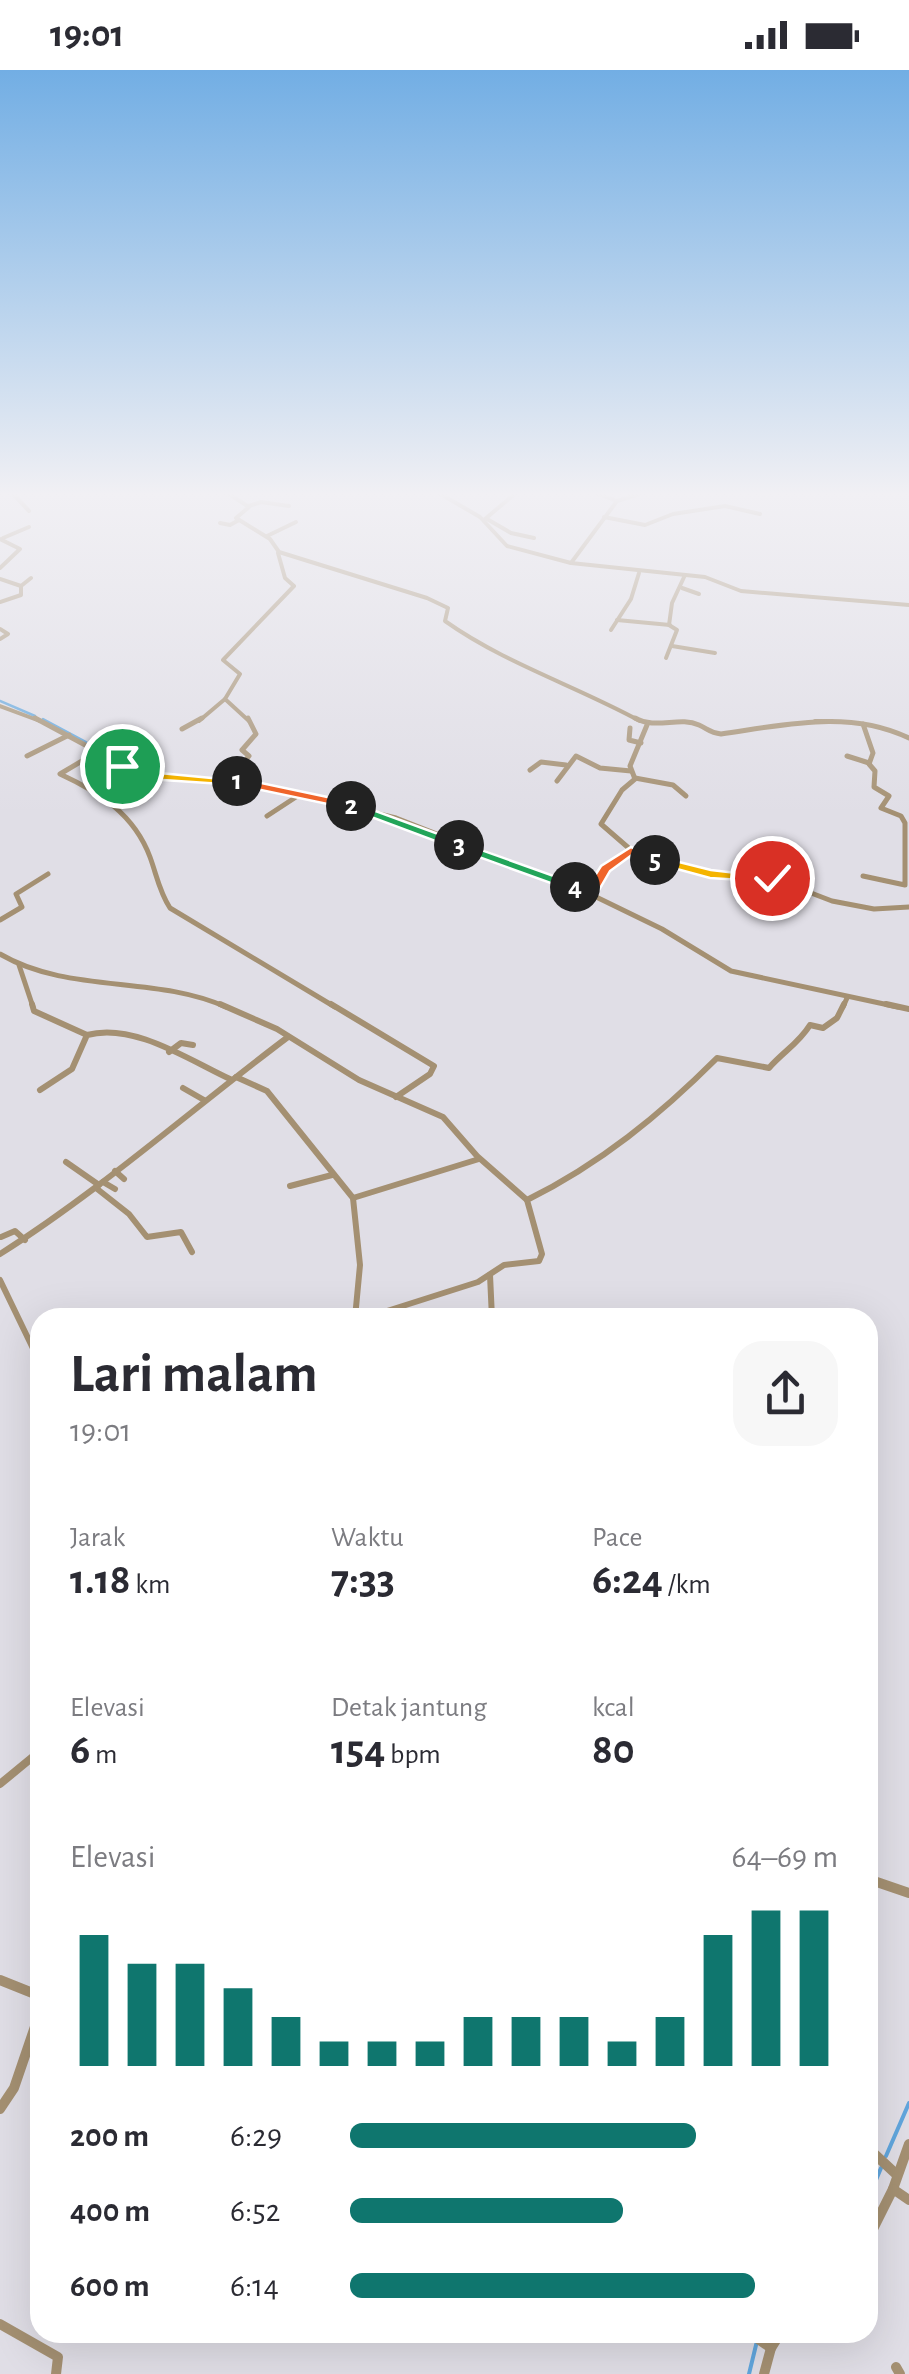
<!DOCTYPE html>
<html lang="id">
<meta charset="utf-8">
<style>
:root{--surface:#fff;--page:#f7f7f7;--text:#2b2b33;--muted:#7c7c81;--accent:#0f766e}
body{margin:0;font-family:"Alegreya Sans",sans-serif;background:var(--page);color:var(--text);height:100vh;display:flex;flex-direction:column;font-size:38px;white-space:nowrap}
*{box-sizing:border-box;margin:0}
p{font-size:32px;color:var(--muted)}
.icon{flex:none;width:55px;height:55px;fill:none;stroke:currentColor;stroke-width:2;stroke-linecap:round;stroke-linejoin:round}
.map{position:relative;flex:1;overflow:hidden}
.details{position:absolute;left:30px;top:1238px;width:848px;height:1035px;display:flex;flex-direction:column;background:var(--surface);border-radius:30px;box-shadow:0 10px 40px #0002}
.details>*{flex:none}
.pin{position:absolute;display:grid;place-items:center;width:85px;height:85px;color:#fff;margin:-42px;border:5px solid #fff;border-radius:50%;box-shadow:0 2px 10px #0007}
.km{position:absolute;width:50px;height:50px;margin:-25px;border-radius:50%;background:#222;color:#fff;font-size:28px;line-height:50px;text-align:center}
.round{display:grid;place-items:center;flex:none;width:105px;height:105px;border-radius:30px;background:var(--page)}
.headline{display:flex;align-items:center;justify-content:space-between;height:170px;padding:0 40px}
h1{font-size:55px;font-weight:700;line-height:75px}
.stats{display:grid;grid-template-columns:repeat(3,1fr);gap:15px;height:170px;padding:10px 40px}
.stats div{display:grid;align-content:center}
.stats b{font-size:42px;font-weight:700}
.stats small{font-size:28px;font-weight:400}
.stats p{font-size:28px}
.chart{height:280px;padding:20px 40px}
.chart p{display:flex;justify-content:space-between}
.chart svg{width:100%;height:180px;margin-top:10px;stroke:var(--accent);stroke-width:6}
ul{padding:0 40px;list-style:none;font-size:32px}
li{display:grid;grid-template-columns:160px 120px 1fr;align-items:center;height:75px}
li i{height:25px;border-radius:12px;background:var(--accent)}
.status{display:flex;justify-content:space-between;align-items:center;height:70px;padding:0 50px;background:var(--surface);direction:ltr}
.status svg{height:28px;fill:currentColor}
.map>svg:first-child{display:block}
</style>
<div class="status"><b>19:01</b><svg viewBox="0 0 49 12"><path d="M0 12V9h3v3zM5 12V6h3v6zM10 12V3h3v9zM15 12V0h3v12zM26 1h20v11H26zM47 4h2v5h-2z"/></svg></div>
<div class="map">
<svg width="909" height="2304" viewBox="0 0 909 2304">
<rect width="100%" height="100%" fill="#e0dee6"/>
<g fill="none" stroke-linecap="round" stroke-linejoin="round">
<g stroke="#61a6dd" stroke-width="2.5">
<polyline points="0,631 35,646"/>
<polyline points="43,649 86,672"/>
</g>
<g stroke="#61a6dd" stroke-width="4">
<polyline points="886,2086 909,2033"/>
<polyline points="868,2129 881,2098"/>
<polyline points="749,2304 757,2271"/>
</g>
<g stroke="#a49072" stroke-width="4">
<polyline points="11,422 29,441"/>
<path d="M 226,422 L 249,437 L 236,448 L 270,469 L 279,482 L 427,528 L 448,538 L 445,551 C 504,593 576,616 640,651"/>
<polyline points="437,422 480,447 507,476 571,493"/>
<polyline points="571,422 577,422"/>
<polyline points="593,422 617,431"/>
<polyline points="645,422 617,431 571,493 705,507 741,521 909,535"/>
<polyline points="249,436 261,432 289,436"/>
<polyline points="604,447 645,455 673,444 725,436 760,444"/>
<polyline points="485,449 517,422"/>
<polyline points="487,449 511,463 534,468"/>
<polyline points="220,453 230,455 239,450"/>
<polyline points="267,466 296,452"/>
<polyline points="3,468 29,457"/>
<polyline points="0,469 20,479 0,498"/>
<polyline points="0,509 21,516"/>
<polyline points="682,518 699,524"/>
<polyline points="0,532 21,525 21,516 31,508"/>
<polyline points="617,550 670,555"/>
<polyline points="0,559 8,564 0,569"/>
<polyline points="611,560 631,529 639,503"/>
<polyline points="672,576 715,583"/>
<polyline points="666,588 677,560 669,555 672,533 685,505"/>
<polyline points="0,636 40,651"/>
<polyline points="199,651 225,629"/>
<polyline points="249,651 225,629 240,604 223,590 294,516 285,508 278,483"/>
<polyline points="815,651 832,651"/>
</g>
<g stroke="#a49072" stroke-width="5">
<polyline points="35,648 139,704 251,713 396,748 590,824 662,859 731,901 898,937"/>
<path d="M 635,648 C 656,660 679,646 699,655 C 708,659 710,663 721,664 C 784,655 849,639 909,668"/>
<polyline points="863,654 873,683 869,694 875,701 874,717 889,726 881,738 901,746 905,753 905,815 863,806"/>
<polyline points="630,658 629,670 641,673"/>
<polyline points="182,659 202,648"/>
<path d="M 97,682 L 60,704 C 99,722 134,744 150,787 C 157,806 159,821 170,838 L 335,937"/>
<polyline points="27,686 69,665"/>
<polyline points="847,686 869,693"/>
<polyline points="530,700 541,692 566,695"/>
<polyline points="635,708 673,715 686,726"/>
<polyline points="229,710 249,686 242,680 256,664 248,648"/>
<polyline points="557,711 576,686 600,698 631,701"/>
<polyline points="240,726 257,715"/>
<polyline points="108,727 155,706"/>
<polyline points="267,746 296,727"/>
<polyline points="631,780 706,803 772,808 832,831 874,839 909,837"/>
<polyline points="590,824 605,799 631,780 601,754 622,720 635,709 630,696 647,655"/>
<polyline points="0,850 22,837 16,824 48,804"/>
<path d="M 0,884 C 68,924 155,905 226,937"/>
<polyline points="19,895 33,937"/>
<polyline points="843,937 847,928"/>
</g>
<g stroke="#a49072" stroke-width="6">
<polyline points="32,934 34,941 87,965"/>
<polyline points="220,934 277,959 359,1010 443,1047 477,1086 527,1130"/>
<polyline points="331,934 434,996 430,1004 396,1027"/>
<polyline points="886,934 909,939"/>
<polyline points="169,982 181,973 193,975"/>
<polyline points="236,1007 267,1021 353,1128 360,1195 355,1248"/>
<polyline points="183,1018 204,1030"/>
<path d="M 40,1020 L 72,999 L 87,965 C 133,952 189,990 230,1009"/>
<polyline points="66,1092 99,1115"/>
<polyline points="115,1101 124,1109"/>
<polyline points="103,1112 115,1119"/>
<polyline points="290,1116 332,1105"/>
<polyline points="96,1118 129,1144 147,1167 181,1162 192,1182"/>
<polyline points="353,1128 479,1089"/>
<polyline points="1,1167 15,1161 25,1170"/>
<path d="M 0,1184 C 101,1120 192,1039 288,967"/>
<polyline points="490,1205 492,1248"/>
<polyline points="0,1210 40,1293"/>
<path d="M 365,1248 L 478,1212 L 504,1195 L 539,1191 L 542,1184 L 527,1130 C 600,1094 660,1045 717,988 L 769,998 C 783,982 799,973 810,955 L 823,958 L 837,948 L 844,934"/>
</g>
<polyline stroke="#a49072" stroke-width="8" points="0,1714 40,1681"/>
<g stroke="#a49072" stroke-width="10">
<polyline points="868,1809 909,1823"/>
<polyline points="0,1910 40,1926"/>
<polyline points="0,2039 14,2018 40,1942"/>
<polyline points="868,2078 896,2104"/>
<polyline points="893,2119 909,2074"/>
<polyline points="868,2169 893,2119 909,2130"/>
<polyline points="0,2254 58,2287 56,2304"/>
<polyline points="748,2262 771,2278 781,2262"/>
<polyline points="896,2297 900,2304"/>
<polyline points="764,2304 771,2278"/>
</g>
</g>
<linearGradient id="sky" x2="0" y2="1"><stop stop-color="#72aee4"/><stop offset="0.57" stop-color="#f1f0f4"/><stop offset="1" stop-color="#f1f0f4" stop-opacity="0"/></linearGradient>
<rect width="909" height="744" fill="url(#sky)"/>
<polygon fill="#f5b400" stroke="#fff" stroke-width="2.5" points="122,693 149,702 243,711 237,715 148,709 118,699"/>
<polygon fill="#f0652b" stroke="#fff" stroke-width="2.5" points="237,708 351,732 357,736 351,739 233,714"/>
<polygon fill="#22a559" stroke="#fff" stroke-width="2.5" points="351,732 463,773 465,775 454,778 347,738"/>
<polygon fill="#22a559" stroke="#fff" stroke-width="2.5" points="459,772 579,815 581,817 570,820 454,778"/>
<polygon fill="#f0652b" stroke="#fff" stroke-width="2.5" points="631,777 662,790 655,793 632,785 610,801 595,827 570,820 575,813 587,818 601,796"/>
<polygon fill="#f5b400" stroke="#fff" stroke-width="2.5" points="655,786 711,800 779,808 772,812 710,808 651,792"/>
</svg>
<div class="pin" style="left:122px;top:696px;background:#1e9e55"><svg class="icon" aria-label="arrive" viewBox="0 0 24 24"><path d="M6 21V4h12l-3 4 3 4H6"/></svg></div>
<div class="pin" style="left:772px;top:808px;background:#d93025"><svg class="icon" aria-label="check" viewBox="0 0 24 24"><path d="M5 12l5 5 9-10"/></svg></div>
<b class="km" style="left:237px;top:711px">1</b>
<b class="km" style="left:351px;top:736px">2</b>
<b class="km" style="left:459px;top:775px">3</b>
<b class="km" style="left:575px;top:817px">4</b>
<b class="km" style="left:655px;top:790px">5</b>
<section class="details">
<div class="headline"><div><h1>Lari malam</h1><p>19:01</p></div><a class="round"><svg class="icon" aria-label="share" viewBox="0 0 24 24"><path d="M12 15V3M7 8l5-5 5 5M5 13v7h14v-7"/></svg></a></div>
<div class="stats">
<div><p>Jarak</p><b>1.18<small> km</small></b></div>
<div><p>Waktu</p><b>7:33</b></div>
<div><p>Pace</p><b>6:24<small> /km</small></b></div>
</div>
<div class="stats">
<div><p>Elevasi</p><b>6<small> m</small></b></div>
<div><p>Detak jantung</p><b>154<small> bpm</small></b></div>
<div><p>kcal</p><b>80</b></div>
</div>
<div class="chart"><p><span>Elevasi</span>64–69 m</p>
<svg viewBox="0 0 160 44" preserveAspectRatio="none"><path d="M5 44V12M15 44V19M25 44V19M35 44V25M45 44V32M55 44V38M65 44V38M75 44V38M85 44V32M95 44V32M105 44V32M115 44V38M125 44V32M135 44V12M145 44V6M155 44V6"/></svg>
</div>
<ul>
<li><b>200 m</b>6:29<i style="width:71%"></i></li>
<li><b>400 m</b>6:52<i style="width:56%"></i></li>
<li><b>600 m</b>6:14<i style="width:83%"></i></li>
</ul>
</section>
</div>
